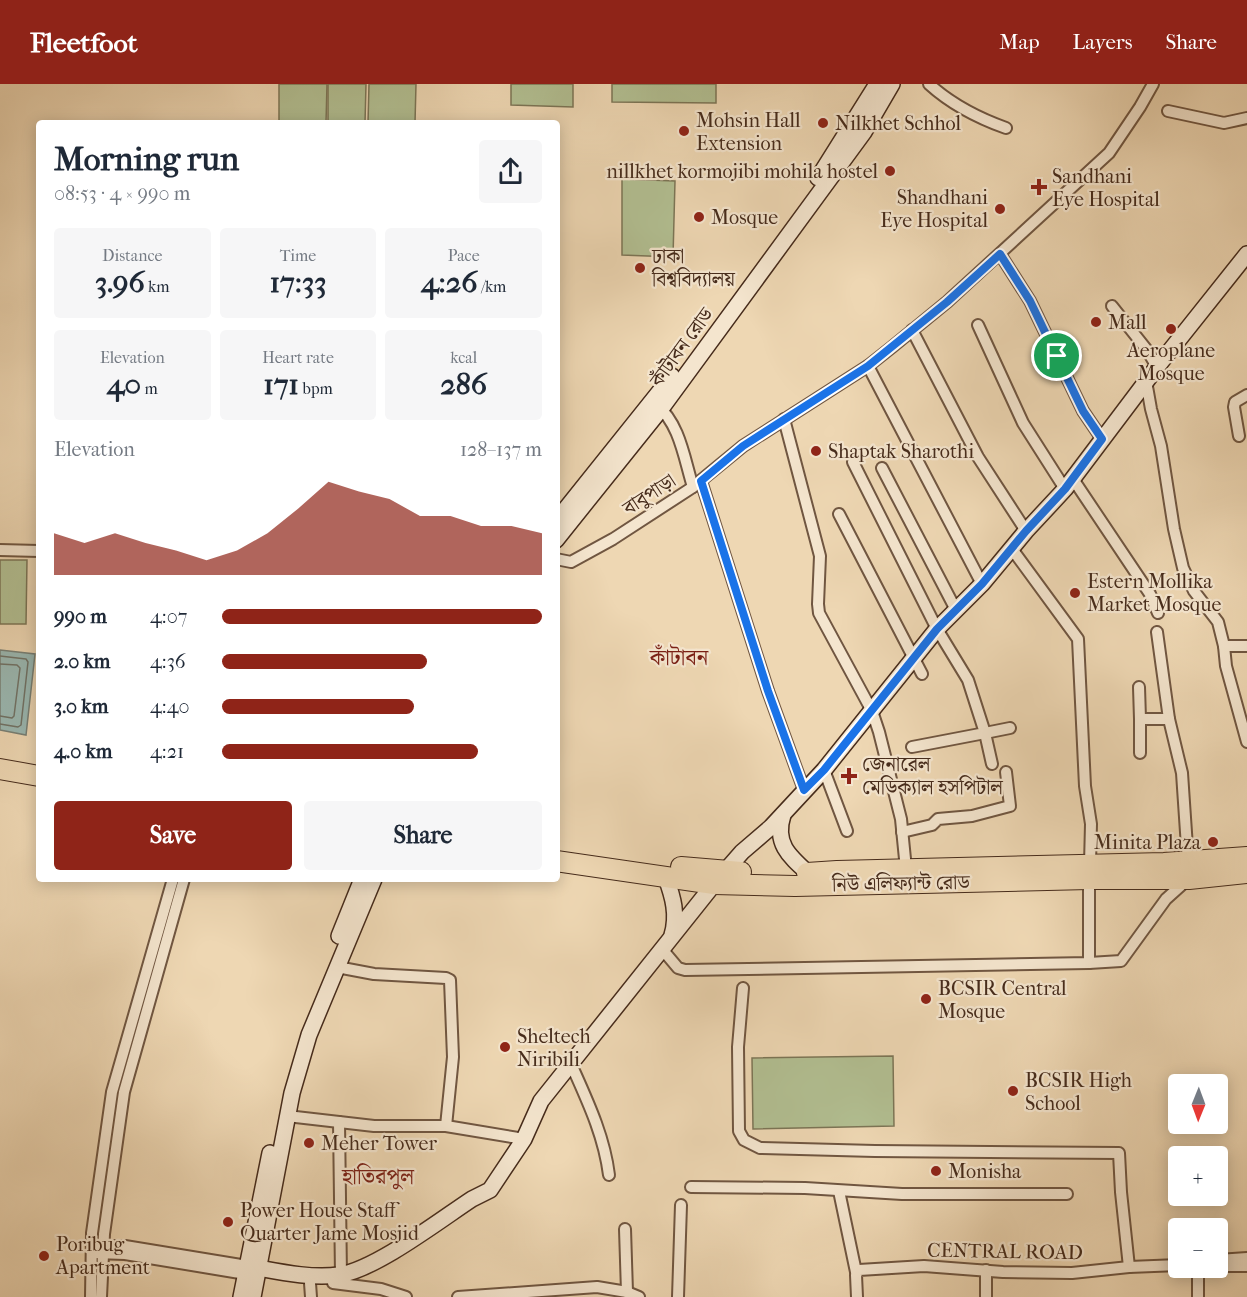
<!DOCTYPE html>
<meta charset="utf-8">
<style>
:root{--surface:#fff;--page:#f6f6f7;--text:#1f2937;--muted:#747a83;--accent:#8f2418}
body{margin:0;font-family:"IM FELL French Canon","Noto Serif Bengali",serif;background:var(--page);color:var(--text);height:100vh;display:flex;flex-direction:column;font-size:22px;white-space:nowrap}
*{box-sizing:border-box;margin:0}
p{font-size:20px;color:var(--muted)}
.icon{flex:none;width:33px;height:33px;fill:none;stroke:currentColor;stroke-width:2;stroke-linecap:round;stroke-linejoin:round}
.map{position:relative;flex:1;overflow:hidden}
.panel{position:absolute;left:36px;top:36px;width:524px;height:762px;display:flex;flex-direction:column;background:var(--surface);border-radius:6px;box-shadow:0 3px 15px #0003}
.panel>*{flex:none}
.needle{width:39px;rotate:181deg}
.fabs{position:absolute;left:1168px;top:990px;display:grid;gap:12px}
.fabs a{display:grid;place-items:center;width:60px;height:60px;border-radius:6px;background:var(--surface);box-shadow:0 3px 15px #0003;font-size:30px}
.pin{position:absolute;display:grid;place-items:center;width:51px;height:51px;color:#fff;margin:-26px;border:3px solid #fff;border-radius:50%;box-shadow:0 2px 6px #0007}
.round{display:grid;place-items:center;flex:none;width:63px;height:63px;border-radius:6px;background:var(--page)}
.head{display:flex;align-items:center;justify-content:space-between;height:102px;padding:0 18px}
h1{font-size:33px;font-weight:800;line-height:45px}
.stats{display:grid;grid-template-columns:repeat(3,1fr);gap:9px;height:102px;padding:6px 18px}
.stats div{display:grid;align-content:center;border-radius:6px;background:var(--page);text-align:center}
.stats b{font-size:30px;font-weight:800}
.stats small{font-size:16px;font-weight:400}
.stats p{font-size:16px}
.chart{height:168px;padding:12px 18px}
.chart p{display:flex;justify-content:space-between}
.chart svg{width:100%;height:108px;margin-top:6px;fill:var(--accent);opacity:.7}
.cta{display:flex;gap:12px;margin-top:auto;padding:12px 18px}
.cta a{flex:1;height:69px;border-radius:6px;background:var(--accent);color:#fff;font-size:24px;font-weight:800;line-height:69px;text-align:center}
.cta a+a{background:var(--page);color:var(--text)}
ul{padding:0 18px;list-style:none;font-size:20px}
li{display:grid;grid-template-columns:96px 72px 1fr;align-items:center;height:45px}
li i{height:15px;border-radius:8px;background:var(--accent)}
header{display:flex;align-items:center;gap:36px;box-sizing:border-box;height:84px;padding:0 30px;background:var(--accent);color:#fff}
header strong{font-size:28px}
nav{display:flex;gap:33px;margin-inline-start:auto;font-size:21px}
.map>svg:first-child{display:block}
</style>
<header>
<strong>Fleetfoot</strong>
<nav><a>Map</a><a>Layers</a><a>Share</a></nav>
</header>
<div class="map">
<svg width="1247" height="1213" viewBox="0 0 1247 1213">
<rect width="100%" height="100%" fill="#eed7b3"/>
<filter id="stains"><feTurbulence type="fractalNoise" baseFrequency=".00333" numOctaves="4"/><feColorMatrix values="0 0 0 0 .2 0 0 0 0 .09 0 0 0 0 .02 0 0 0 .5 -.17"/></filter>
<radialGradient id="worn" r=".72"><stop offset=".6" stop-color="#630" stop-opacity="0"/><stop offset="1" stop-color="#630" stop-opacity=".3"/></radialGradient>
<g fill="#b2bf92" stroke="#7c7556" stroke-width="1.5">
<polygon points="279,0 327,0 326,39 279,39"/>
<polygon points="328,0 366,0 365,39 328,39"/>
<polygon points="369,0 416,0 415,39 368,39"/>
<polygon points="511,0 573,0 573,23 511,21"/>
<polygon points="612,0 716,0 716,19 612,18"/>
<polygon points="622,95 675,97 673,173 622,171"/>
<polygon points="0,476 27,476 26,540 0,540"/>
<polygon points="893,972 894,1042 753,1045 752,974"/>
</g>
<polygon fill="#9ab8b2" stroke="#788076" stroke-width="1.5" points="0,566 35,570 26,651 0,646"/>
<g fill="none" stroke-linecap="round" stroke-linejoin="round">
<g stroke="#707266" stroke-width="1.5">
<polyline points="0,572 26,575 28,578 21,641 18,643 0,640"/>
<polyline points="0,580 17,581 20,584 14,632 12,634 0,632"/>
</g>
<defs>
<g id="street">
<path d="M 929,0 C 951,20 978,34 1006,44"/>
<polyline points="1168,27 1224,39 1247,34"/>
<polyline points="1000,170 1030,217 1083,327 1102,355"/>
<polyline points="1112,222 1147,266 1157,283"/>
<polyline points="978,241 1023,339 1065,405"/>
<polyline points="912,246 978,373 1026,447"/>
<polyline points="868,282 982,500"/>
<polyline points="1146,297 1151,325 1161,362 1174,445 1183,484 1194,507 1218,538 1224,562"/>
<path d="M 656,320 C 680,340 684,374 693,403"/>
<polyline points="784,335 820,472 818,520 819,529 872,627 879,648 901,735 906,785"/>
<polyline points="1239,352 1234,323 1235,318 1247,311"/>
<polyline points="853,378 937,545 968,596 985,649 912,663"/>
<polyline points="882,384 956,526"/>
<polyline points="1073,395 1150,510 1158,529"/>
<polyline points="701,397 768,607 804,706"/>
<polyline points="839,430 922,590"/>
<polyline points="1012,465 1078,555 1085,702 1091,740 1090,780"/>
<polyline points="0,466 39,467"/>
<polyline points="556,475 571,478 613,455 693,403 743,362 868,282 892,263 947,218 1109,69 1140,23 1153,0"/>
<polyline points="1157,548 1169,635 1182,689 1188,778"/>
<polyline points="1247,562 1224,562 1226,582 1247,658"/>
<polyline points="1139,603 1140,635"/>
<polyline points="1140,669 1140,635 1169,635"/>
<polyline points="992,680 985,649 1010,644"/>
<polyline points="824,686 847,747"/>
<polyline points="902,748 932,741 938,735 972,732 1010,722 1006,688"/>
<polyline points="1089,795 1089,879"/>
<polyline points="662,865 678,884 685,886 1089,879 1121,877 1166,815 1186,797"/>
<polyline points="337,883 374,890 446,894 450,896 453,973 446,1042"/>
<polyline points="743,904 738,963 739,1047 744,1056 760,1064 875,1067 1119,1069 1121,1108 1129,1183"/>
<path d="M 571,980 C 587,1016 604,1051 609,1091"/>
<polyline points="287,1032 374,1042 446,1042 524,1055"/>
<polyline points="339,1038 341,1191"/>
<polyline points="691,1103 805,1104 902,1110 1067,1110"/>
<polyline points="839,1107 856,1188"/>
<polyline points="625,1145 627,1208"/>
<polyline points="96,1162 125,1162 247,1182"/>
<polyline points="95,1169 125,1170 246,1190"/>
<polyline points="1218,1176 1247,1174"/>
<polyline points="1218,1182 1247,1182"/>
<polyline points="1198,1184 1198,1213"/>
<polyline points="310,1199 311,1213"/>
<polyline points="333,1199 381,1205 406,1213"/>
<polyline points="91,1213 92,1149 112,1008 173,795"/>
<polyline points="101,1213 104,1150 124,1008 184,795"/>
<polyline points="458,1213 597,1203 627,1208 639,1213"/>
<polyline points="678,1213 681,1121"/>
<polyline points="857,1213 856,1191 859,1186 924,1182 1003,1188 1072,1189 1129,1183 1179,1181"/>
<polyline points="986,1213 986,1186"/>
</g>
<g id="secondary">
<polyline points="818,94 877,0"/>
<polyline points="556,437 672,292"/>
<polyline points="556,456 661,325 864,48 892,0"/>
<path d="M 783,731 C 774,759 789,772 808,789"/>
<path d="M 666,794 C 673,813 678,831 672,851"/>
<polyline points="339,852 362,795"/>
<path d="M 247,1182 C 276,1187 309,1195 339,1191 C 375,1186 440,1136 472,1115 L 490,1106 L 524,1055 L 541,1017 L 714,800 L 742,768 L 771,743 L 824,686 L 937,545 L 982,500 L 1026,447 L 1065,405 L 1157,283 L 1247,170"/>
<polyline points="241,1213 270,1069"/>
<polyline points="253,1213 292,1009 309,951 374,795"/>
</g>
<g id="highway">
<polyline points="0,685 39,692"/>
<polyline points="556,777 714,800 795,802 1089,795 1189,795 1247,789"/>
<polyline points="681,783 741,788"/>
<polyline points="807,789 837,787 1164,779 1247,773"/>
</g>
</defs>
<use href="#street" stroke="#705641" stroke-width="14"/>
<use href="#secondary" stroke="#462b1b" stroke-width="18"/>
<use href="#highway" stroke="#462b1b" stroke-width="22"/>
<use href="#street" stroke="#f4e5ce" stroke-width="10"/>
<use href="#secondary" stroke="#f4e5ce" stroke-width="15"/>
<use href="#highway" stroke="#eed7b3" stroke-width="20"/>
</g>
<g fill="none" stroke-linecap="round" stroke-linejoin="round">
<defs>
<polygon id="route" points="1000,170 1030,217 1083,327 1102,355 1065,405 1026,447 982,500 937,545 824,686 804,706 768,607 701,397 743,362 868,282 947,218"/>
</defs>
<use href="#route" stroke="#fff" stroke-width="12"/>
<use href="#route" stroke="#1a73e8" stroke-width="8"/>
</g>
<g fill="#8f2418" stroke="#f4e5ce" stroke-width="2">
<circle cx="823" cy="39" r="6"/>
<circle cx="684" cy="47" r="6"/>
<circle cx="890" cy="87" r="6"/>
<path d="M1036 94h6v6h6v6h-6v6h-6v-6h-6v-6h6z"/>
<circle cx="1000" cy="125" r="6"/>
<circle cx="699" cy="133" r="6"/>
<circle cx="640" cy="184" r="6"/>
<circle cx="1096" cy="238" r="6"/>
<circle cx="1171" cy="245" r="6"/>
<circle cx="816" cy="367" r="6"/>
<circle cx="1075" cy="509" r="6"/>
<path d="M846 683h6v6h6v6h-6v6h-6v-6h-6v-6h6z"/>
<circle cx="1213" cy="758" r="6"/>
<circle cx="926" cy="915" r="6"/>
<circle cx="505" cy="963" r="6"/>
<circle cx="1013" cy="1007" r="6"/>
<circle cx="309" cy="1059" r="6"/>
<circle cx="936" cy="1087" r="6"/>
<circle cx="228" cy="1138" r="6"/>
<circle cx="44" cy="1172" r="6"/>
</g>
<g text-anchor="middle" stroke-width="4.5" stroke-linejoin="round" paint-order="stroke">
<g font-size="20" fill="#462b1b" stroke="#f4e5ce" text-anchor="start">
<text x="696" y="43">Mohsin Hall<tspan x="696" dy="23">Extension</tspan></text>
<text x="835" y="46">Nilkhet Schhol</text>
<text x="878" y="94" text-anchor="end">nillkhet kormojibi mohila hostel</text>
<text x="1052" y="99">Sandhani<tspan x="1052" dy="23">Eye Hospital</tspan></text>
<text x="988" y="120" text-anchor="end">Shandhani<tspan x="988" dy="23">Eye Hospital</tspan></text>
<text x="711" y="140">Mosque</text>
<text x="652" y="179">ঢাকা<tspan x="652" dy="23">বিশ্ববিদ্যালয়</tspan></text>
<text x="1108" y="245">Mall</text>
<text x="1171" y="273" text-anchor="middle">Aeroplane<tspan x="1171" dy="23">Mosque</tspan></text>
<text x="828" y="374">Shaptak Sharothi</text>
<text x="1087" y="504">Estern Mollika<tspan x="1087" dy="23">Market Mosque</tspan></text>
<text x="862" y="687">জেনারেল<tspan x="862" dy="23">মেডিক্যাল হসপিটাল</tspan></text>
<text x="1201" y="765" text-anchor="end">Minita Plaza</text>
<text x="938" y="911">BCSIR Central<tspan x="938" dy="23">Mosque</tspan></text>
<text x="517" y="959">Sheltech<tspan x="517" dy="23">Niribili</tspan></text>
<text x="1025" y="1003">BCSIR High<tspan x="1025" dy="23">School</tspan></text>
<text x="321" y="1066">Meher Tower</text>
<text x="948" y="1094">Monisha</text>
<text x="240" y="1133">Power House Staff<tspan x="240" dy="23">Quarter Jame Mosjid</tspan></text>
<text x="56" y="1167">Poribug<tspan x="56" dy="23">Apartment</tspan></text>
</g>
<g font-size="20" fill="#462b1b" stroke="#f4e5ce">
<text transform="translate(681 263) rotate(-54)" y="7">কাঁটাবন রোড</text>
<text transform="translate(649 410) rotate(-33)" y="7">বাবুপাড়া</text>
<text transform="translate(901 799) rotate(-1)" y="7">নিউ এলিফ্যান্ট রোড</text>
<text transform="translate(1005 1167) rotate(1)" y="7">CENTRAL ROAD</text>
</g>
<g font-size="22" fill="#7a1f14" stroke="#f4e5ce">
<text x="679" y="581">কাঁটাবন</text>
<text x="378" y="1100">হাতিরপুল</text>
</g>
</g>
<rect width="100%" height="100%" filter="url(#stains)"/>
<rect width="100%" height="100%" fill="url(#worn)"/>
</svg>
<div class="fabs">
<a><svg class="needle" viewBox="-14 -14 28 28"><path d="M0-13l5 13h-10z" fill="#e53935"/><path d="M0 13l5-13h-10z" fill="#747a83"/></svg></a>
<a>+</a>
<a>−</a>
</div>
<div class="pin" style="left:1057px;top:272px;background:#1e9e55"><svg class="icon" aria-label="arrive" viewBox="0 0 24 24"><path d="M6 21V4h12l-3 4 3 4H6"/></svg></div>
<section class="panel">
<div class="head"><div><h1>Morning run</h1><p>08:53 · 4 × 990 m</p></div><a class="round"><svg class="icon" aria-label="share" viewBox="0 0 24 24"><path d="M12 15V3M7 8l5-5 5 5M5 13v7h14v-7"/></svg></a></div>
<div class="stats">
<div><p>Distance</p><b>3.96<small> km</small></b></div>
<div><p>Time</p><b>17:33</b></div>
<div><p>Pace</p><b>4:26<small> /km</small></b></div>
</div>
<div class="stats">
<div><p>Elevation</p><b>40<small> m</small></b></div>
<div><p>Heart rate</p><b>171<small> bpm</small></b></div>
<div><p>kcal</p><b>286</b></div>
</div>
<div class="chart"><p><span>Elevation</span>128–137 m</p>
<svg viewBox="0 0 160 44" preserveAspectRatio="none"><path d="M0 44V27L10 31L20 27L30 31L40 34L50 38L60 34L70 27L80 17L90 6L100 10L110 13L120 20L130 20L140 24L150 24L160 27V44z"/></svg>
</div>
<ul>
<li><b>990 m</b>4:07<i style="width:100%"></i></li>
<li><b>2.0 km</b>4:36<i style="width:64%"></i></li>
<li><b>3.0 km</b>4:40<i style="width:60%"></i></li>
<li><b>4.0 km</b>4:21<i style="width:80%"></i></li>
</ul>
<div class="cta"><a>Save</a><a>Share</a></div>
</section>
</div>
